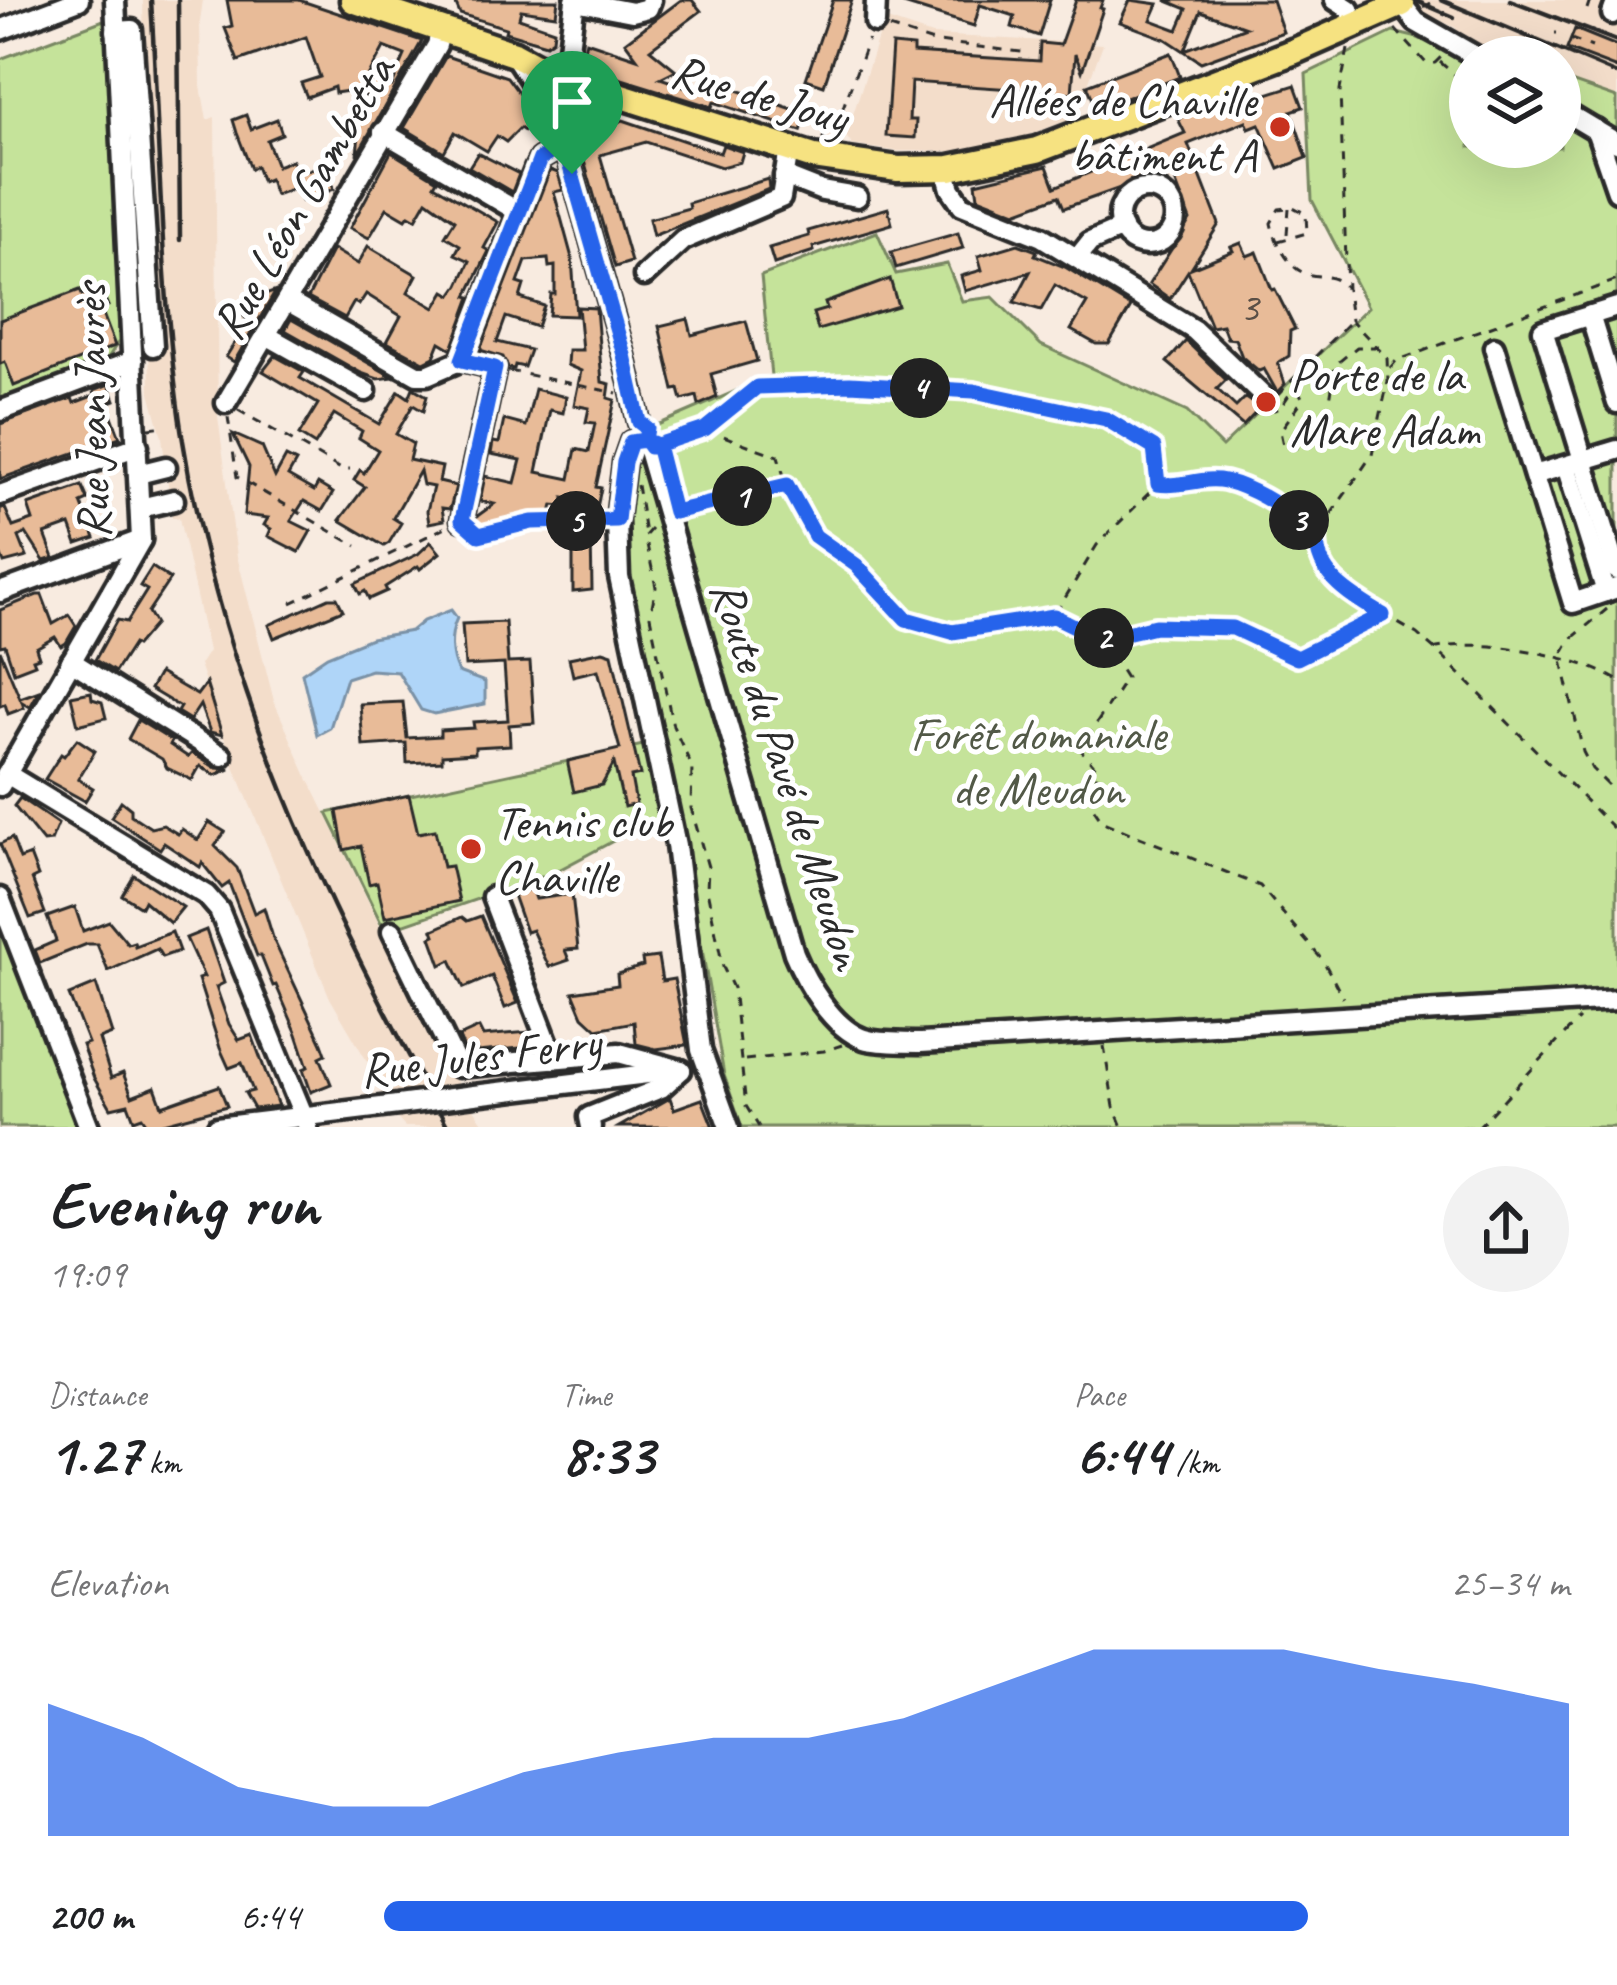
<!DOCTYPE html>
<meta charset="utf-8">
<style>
:root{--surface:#fff;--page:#f2f2f2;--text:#202124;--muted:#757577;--accent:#2563eb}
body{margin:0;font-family:Caveat,sans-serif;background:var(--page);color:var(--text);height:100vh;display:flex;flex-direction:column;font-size:45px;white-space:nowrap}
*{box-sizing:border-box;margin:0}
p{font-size:39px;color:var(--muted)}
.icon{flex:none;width:66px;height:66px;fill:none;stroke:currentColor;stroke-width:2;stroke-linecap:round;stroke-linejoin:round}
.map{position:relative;height:1127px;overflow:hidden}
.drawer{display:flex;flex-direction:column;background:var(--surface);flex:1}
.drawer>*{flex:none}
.tools{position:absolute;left:1449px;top:36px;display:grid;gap:24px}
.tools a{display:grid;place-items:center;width:132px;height:132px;border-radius:50%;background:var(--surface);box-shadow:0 12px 48px #0002;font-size:60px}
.pin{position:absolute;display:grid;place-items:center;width:102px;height:102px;color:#fff;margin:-123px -51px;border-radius:50% 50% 50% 0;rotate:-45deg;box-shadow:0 0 12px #0007}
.pin .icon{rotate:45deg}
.km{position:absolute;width:60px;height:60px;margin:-30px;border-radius:50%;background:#222;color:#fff;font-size:33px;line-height:60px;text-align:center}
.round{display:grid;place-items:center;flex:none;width:126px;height:126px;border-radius:63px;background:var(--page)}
.head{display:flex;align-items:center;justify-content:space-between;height:204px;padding:0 48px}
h1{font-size:66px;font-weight:700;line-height:90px}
.stats{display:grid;grid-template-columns:repeat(3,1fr);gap:18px;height:204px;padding:12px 48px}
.stats div{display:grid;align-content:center}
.stats b{font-size:60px;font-weight:700}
.stats small{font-size:33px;font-weight:400}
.stats p{font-size:33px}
.chart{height:336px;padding:24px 48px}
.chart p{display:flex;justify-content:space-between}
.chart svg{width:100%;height:216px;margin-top:12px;fill:var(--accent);opacity:.7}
ul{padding:0 48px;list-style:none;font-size:39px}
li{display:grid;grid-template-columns:192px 144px 1fr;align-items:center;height:90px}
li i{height:30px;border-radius:15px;background:var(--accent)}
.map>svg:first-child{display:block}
</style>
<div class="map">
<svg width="1617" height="1127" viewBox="0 0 1617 1127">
<rect width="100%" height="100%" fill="#f8ebe0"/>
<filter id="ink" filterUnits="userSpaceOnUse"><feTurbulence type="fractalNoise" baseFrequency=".00833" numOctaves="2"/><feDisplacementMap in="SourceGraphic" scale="24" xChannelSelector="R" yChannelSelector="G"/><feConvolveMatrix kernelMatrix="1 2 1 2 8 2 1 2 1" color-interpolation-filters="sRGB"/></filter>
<g filter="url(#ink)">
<g fill="#f3ddca">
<polygon points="143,0 203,0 200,22 201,86 207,120 215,117 218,417 237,556 274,701 305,772 458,1085 486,1127 405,1127 388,1109 378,1080 330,998 232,761 199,665 208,651 179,518 172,517 162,437 150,392"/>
<polygon points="1397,0 1617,0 1617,98 1560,78 1560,57 1502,57 1458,39 1456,28"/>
<polygon points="884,19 932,35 1103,44 1075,118 1012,141 953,151 895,151 852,145 846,136"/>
</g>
<g fill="#c5e39a" stroke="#788762" stroke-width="3">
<polygon points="109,18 119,341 106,361 0,401 0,59"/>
<polygon points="1393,32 1418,38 1470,64 1470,147 1560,147 1560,78 1617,98 1617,1127 742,1127 724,1075 676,800 624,563 633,468 655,426 771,376 761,276 877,232 896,274 947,264 962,301 993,297 1041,345 1187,412 1222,447 1368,307 1312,200 1306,74"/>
<polygon points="643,745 663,825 647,823 553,873 385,931 327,813"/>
<polygon points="0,920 80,1127 0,1127"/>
</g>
<path fill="#afd5f8" stroke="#7a91a6" stroke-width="3" d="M 451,610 L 457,618 C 449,635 450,656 458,672 L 485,682 L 485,704 L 434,714 L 421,710 L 398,672 L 371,670 L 346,678 L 330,728 L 317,735 L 302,673 L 327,656 L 371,638 L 411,631 L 423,621 Z"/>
<g fill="#e8bb98" stroke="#2b2b2b" stroke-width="3" fill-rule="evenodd">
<path d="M 227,0 L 299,0 L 422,41 L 357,155 L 360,121 L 372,100 L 355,90 L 335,93 L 334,87 L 307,97 L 301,83 L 320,77 L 306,37 L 238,61 L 225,28 L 232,26 ZM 384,47 L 405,55 L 392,86 L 369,75 Z"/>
<polygon points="454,0 558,0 556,15 521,10 519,18 554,30 553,39 546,44 505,32 506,28 460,14"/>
<polygon points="681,0 692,0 701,11 650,49 676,70 660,78 701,92 703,86 714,90 720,84 807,114 801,131 714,102 712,107 580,66 586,41 637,58 625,42"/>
<polygon points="833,0 852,0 824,85 806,79"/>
<polygon points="891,0 1050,0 1039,36 1012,27 1015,16 980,5 974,26"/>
<polygon points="1076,0 1103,0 1100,8 1103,9 1082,71 1075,54 1072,93 911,82 909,120 916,120 915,138 886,136 892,45 913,47 913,53 1039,61 1040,43 1060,45"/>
<path d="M 1130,0 L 1158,4 L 1151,20 L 1178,30 L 1187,9 L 1165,0 L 1272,0 L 1283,32 L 1201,62 L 1166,39 L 1120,22 ZM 1201,11 L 1246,27 L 1185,50 Z"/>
<polygon points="1575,29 1617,46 1617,68 1567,49"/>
<polygon points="1171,53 1180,77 1097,109 1087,85"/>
<polygon points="446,56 507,77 539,120 524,131 520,128 506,142 497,136 487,151 455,132 444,152 404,128"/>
<polygon points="1295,85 1303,107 1291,111 1307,158 1279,169 1259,124 1249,128 1246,121 1188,144 1219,224 1191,268 1233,251 1231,247 1241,243 1247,256 1257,252 1272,290 1275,289 1295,329 1290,331 1289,356 1278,363 1285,384 1277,392 1264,369 1259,371 1242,357 1235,339 1227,338 1222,325 1211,327 1188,271 1170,299 1149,284 1190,220 1171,170 1064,208 1059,196 1016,212 978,197 976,183 1047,166 1055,187 1185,133 1178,119 1193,111 1237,97 1239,103"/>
<polygon points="246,115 251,129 277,119 282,134 267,140 277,166 292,160 297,174 326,164 334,189 302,201 297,187 275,195 269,179 262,182 256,166 251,169 237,133 233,120"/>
<polygon points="623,120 720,153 723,145 743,152 740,162 721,167 646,142 600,155 631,262 615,267 577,137"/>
<polygon points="391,152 437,180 434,185 498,222 484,248 489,251 467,296 471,297 452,349 440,342 434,357 424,362 387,342 401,316 366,294 359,305 354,302 345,318 308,298 333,249 358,264 368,246 417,275 408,292 435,308 445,291 452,295 459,285 470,261 455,254 460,245 445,236 455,220 427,200 416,219 409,215 406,219 387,208 369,238 350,228"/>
<polygon points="478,153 519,174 512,192 469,167"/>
<polygon points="550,170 558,173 563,190 554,192 572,258 576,316 549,315 551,294 555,294 555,266 549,267 548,259 526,261 518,283 524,285 520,298 544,306 537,327 506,317 497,342 530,350 524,367 515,365 514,369 508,368 503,357 480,350"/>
<polygon points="768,179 769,189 653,236 649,219 689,208 688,203"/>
<polygon points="888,208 892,224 813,247 814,251 774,264 769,248 809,236 808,231"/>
<polygon points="958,233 963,248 896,268 891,252"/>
<polygon points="1018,244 1037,251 1035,255 1065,267 1131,307 1109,344 1096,344 1071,330 1087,303 1055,285 1041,310 1014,302 1030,272 965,291 961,276 982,270 978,256"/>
<polygon points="890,279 898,306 818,330 813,313 827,309 825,303"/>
<polygon points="80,290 82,295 94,290 102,292 108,306 101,309 115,346 14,386 5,362 0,364 0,320"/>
<polygon points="276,291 234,362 226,357 248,321 235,306"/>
<polygon points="578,307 596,308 602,382 610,384 608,398 615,400 596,487 601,488 598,503 564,497 563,506 553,505 550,517 481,530 474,525 476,517 494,504 480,501 485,476 515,483 521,460 491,454 493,442 499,443 504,420 526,426 535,389 566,397 563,413 550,410 537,472 570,479 576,449 589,452 595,423 586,422 589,408 574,405 581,371 567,365 568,350 582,350"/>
<polygon points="291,319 393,377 378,379 361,373 285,330"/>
<polygon points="688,319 692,335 746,321 757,361 711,374 717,397 699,405 697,396 682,400 679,389 674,390 659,326"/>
<polygon points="1186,341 1226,380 1217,389 1236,407 1245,398 1260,408 1243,426 1167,362"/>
<polygon points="275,356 304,372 300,378 379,424 399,391 409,398 413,388 427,396 423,411 413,405 396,434 413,444 409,460 442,467 439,482 456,486 450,509 442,508 444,520 429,523 427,511 433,487 423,485 420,471 393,518 401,523 389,543 384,546 340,520 365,487 354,480 360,470 364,473 378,450 359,438 362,431 334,414 315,445 299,435 318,404 263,371"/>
<polygon points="109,384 115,400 107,403 120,437 0,479 0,424 72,398 74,403 95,395 94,390"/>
<polygon points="233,434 262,447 275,477 286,457 296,462 288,476 314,491 318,484 333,493 322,511 304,501 291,521 311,531 299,552 268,536 271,529 264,525 268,518 244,515 249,467"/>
<polygon points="82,486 88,500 81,503 95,538 77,544 70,525 45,534 54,558 44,561 26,533 19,537 27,557 4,563 0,553 0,508 5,508 13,527 33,520 28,505"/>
<polygon points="573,535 591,535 592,590 573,592"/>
<polygon points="431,542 440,553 420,569 418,566 385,587 387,591 369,599 365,591 360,594 355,584 418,554"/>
<polygon points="152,567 170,579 148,612 155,624 136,646 133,644 115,672 95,660 117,620 127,622 147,590 140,586"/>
<polygon points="37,595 42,595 53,624 69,615 76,626 66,643 61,646 55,637 36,648 39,657 33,659 35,664 14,672 5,645 0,646 0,610"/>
<polygon points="329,598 337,598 343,610 274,638 269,625"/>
<polygon points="505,622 508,663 530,662 534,723 509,725 510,745 475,747 475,753 442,755 442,761 407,763 406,743 363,746 360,704 403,702 407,738 440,736 440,730 474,728 473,722 508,720 504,664 465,666 462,624"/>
<polygon points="0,650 20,698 39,691 30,707 22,702 24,708 8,714 5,704 0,706"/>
<polygon points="603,651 612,654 640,775 631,777 636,804 624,807 614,763 602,785 574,792 568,765 568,761 620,749 598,670 573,676 569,658"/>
<polygon points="159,673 197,695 206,683 222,735 210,732 200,705 190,720 177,712 180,707 150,689"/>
<polygon points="91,692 92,699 102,702 106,718 78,725 71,696"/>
<polygon points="138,720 172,741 170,745 188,757 192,753 216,768 230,769 215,775 200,766 192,780 167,768 162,759 128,739"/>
<polygon points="77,739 95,751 78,779 93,788 85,801 45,779 61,754 64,756"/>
<polygon points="409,795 418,833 435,830 443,867 451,866 459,901 385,917 377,882 369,884 361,846 344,850 337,811"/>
<polygon points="20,798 58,824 51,841 43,842 14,806"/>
<polygon points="121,801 131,809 131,815 151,828 163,825 178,834 182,829 198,840 209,822 225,832 215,846 237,868 254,913 264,908 274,941 322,1043 326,1054 320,1057 331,1084 311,1092 303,1069 308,1067 297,1034 276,985 273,986 261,956 257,956 229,883 222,888 202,863 200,867 164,843 160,849 111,817"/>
<polygon points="12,838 20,859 30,855 38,876 32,879 45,913 30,918 0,844"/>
<polygon points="134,875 183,907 170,923 144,901 141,907 122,895"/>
<polygon points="532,888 536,899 572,894 578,949 565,950 569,960 549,967 532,930 526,932 513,895"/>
<polygon points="75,907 83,931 109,921 128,944 134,942 135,946 172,932 179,951 162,957 157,949 108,971 97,944 87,944 40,963 35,950 56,941 47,917"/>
<polygon points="481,916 518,1003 505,1008 492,976 464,988 451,960 441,965 431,937 435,935 433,930 462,917 467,921"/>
<polygon points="206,930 224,983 216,987 229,1024 239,1040 252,1035 278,1106 254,1109 245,1093 253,1091 242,1063 229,1068 220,1048 198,979 204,977 186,938"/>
<polygon points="658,957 662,981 674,979 687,1045 656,1049 636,1044 634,1022 597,1029 583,1016 573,992 618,985 617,974 643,966 642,959"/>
<polygon points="96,984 112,1034 99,1039 111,1078 123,1073 132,1096 155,1087 162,1106 219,1086 227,1106 149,1127 142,1117 134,1120 128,1104 111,1108 94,1078 82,1045 88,1043 69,995"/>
<polygon points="479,1028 483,1036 529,1032 532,1047 466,1053 459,1037"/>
<polygon points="670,1098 674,1109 702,1099 713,1127 619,1127"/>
</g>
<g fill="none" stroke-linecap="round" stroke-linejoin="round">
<defs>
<g id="minor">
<polyline points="575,0 563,97 564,145 624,355 639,422"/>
<polyline points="1335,0 1349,9 1357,24"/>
<polyline points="575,1 632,12 648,8 651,0"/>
<polyline points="1402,4 1416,22 1477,57"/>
<polyline points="1612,14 1617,0"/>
<polyline points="875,23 876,0"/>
<polyline points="0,30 79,0"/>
<polyline points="116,31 132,30 153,346"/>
<polyline points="516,58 562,130"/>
<polyline points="1560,109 1617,143"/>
<polyline points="562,130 622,96"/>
<polyline points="1596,130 1617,191"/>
<polyline points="383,132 517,211"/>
<polyline points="945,168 951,189 962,205 1042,237 1194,330 1262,395"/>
<polyline points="784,176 822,191 857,197"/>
<circle cx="1147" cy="217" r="28"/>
<polyline points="1078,257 1090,242 1122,228"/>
<polyline points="644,276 683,240 781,198 789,149"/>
<polyline points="287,301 417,375 427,375 462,360"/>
<polyline points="1617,307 1543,330 1617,570"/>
<polyline points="1590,315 1617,403"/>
<polyline points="266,335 366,391"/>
<polyline points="1494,347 1573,603 1617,588"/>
<polyline points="462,360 535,169 540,159 564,145"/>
<polyline points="226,403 437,45 441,28"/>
<polyline points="0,411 133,361"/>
<path d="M 645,440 L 794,953 C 806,982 832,1028 864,1039 C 881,1044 904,1042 921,1043 L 1617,1000"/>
<polyline points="631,442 624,462 617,520 619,577 676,845 701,1050 729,1127"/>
<polyline points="1566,466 1606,592"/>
<polyline points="138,474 166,467"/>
<polyline points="1534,475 1617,450"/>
<polyline points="0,495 138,446"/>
<polyline points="140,508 174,500"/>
<polyline points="462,520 495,368 462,360"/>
<polyline points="0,592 141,540"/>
<polyline points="71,661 222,756"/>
<polyline points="7,774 206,895 219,910 308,1127"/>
<polyline points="0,786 141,540 115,0"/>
<polyline points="492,897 554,1059"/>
<polyline points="0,898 89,1127"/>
<polyline points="392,931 458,1067 619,1053 681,1070"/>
<polyline points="474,1095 672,1071"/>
<polyline points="217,1127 398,1105"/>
<polyline points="591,1127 589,1117 661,1088 681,1070"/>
</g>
<polyline id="major" points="353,0 514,54 549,73 814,157 898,169 950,168 1037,150 1295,51 1402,4"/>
</defs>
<use href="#minor" stroke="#2b2b2b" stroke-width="27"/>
<use href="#major" stroke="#2b2b2b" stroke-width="33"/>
<g stroke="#2b2b2b" stroke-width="3" stroke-dasharray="9 9" stroke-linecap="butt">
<polyline points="1423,7 1437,0"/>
<polyline points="1587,9 1590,0"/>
<polyline points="889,28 930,41 1029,53"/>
<polyline points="1395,29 1426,63 1435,63 1443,55"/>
<polyline points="1555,33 1557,33"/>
<polyline points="1571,39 1592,47"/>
<polyline points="1489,46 1516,57"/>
<polyline points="1348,49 1340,90 1347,290 1351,320 1387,358 1388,381 1372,455 1318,533 1319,558 1346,593 1417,634 1444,658 1617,832"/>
<polyline points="1440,62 1455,75"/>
<polyline points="1560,75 1562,72"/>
<polyline points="822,139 838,121 868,40"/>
<polyline points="1287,234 1289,208"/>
<path d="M 1278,241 L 1307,233 L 1306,214 L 1293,207 L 1279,209 L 1271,223 C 1274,238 1287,265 1302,272 C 1319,280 1333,271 1346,288"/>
<polyline points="1390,368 1396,361 1617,280"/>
<polyline points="509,371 617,393"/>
<polyline points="1278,395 1351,320"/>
<path d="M 1270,406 L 1274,410 L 1280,408 L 1291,392 L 1299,392 L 1303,399 L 1280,431 L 1283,445 L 1296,448 C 1330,428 1330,401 1335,365 L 1357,347 L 1379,347"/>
<polyline points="238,410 341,469 350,469"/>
<polyline points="228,417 237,477 357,546"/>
<polyline points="149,428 165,426"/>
<polyline points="707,430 778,456 786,483"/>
<path d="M 663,443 L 705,429 L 757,387 L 850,384 L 974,391 L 1106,420 L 1153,448 L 1158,484 C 1181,488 1202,476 1224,481 C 1257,488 1289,514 1317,532"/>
<polyline points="637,485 645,534"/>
<polyline points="683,510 786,485 815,536 856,565 906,619 952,632 1054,617 1101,639 1155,626 1233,628 1297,658 1383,615"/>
<polyline points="651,529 645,536 656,587 650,616 673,726 692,767 691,808 708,867 707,890 723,967 733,988 746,1106 759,1127"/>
<polyline points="474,530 479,535 532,522 599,521"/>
<polyline points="291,603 446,527"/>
<polyline points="1607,609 1570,640 1561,656 1583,752 1592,769 1617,794"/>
<polyline points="1056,613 1097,545 1157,485"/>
<polyline points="1102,640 1126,678 1080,749 1098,770 1090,803 1103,822 1260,886 1324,962 1343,998"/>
<path d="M 1433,649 C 1480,637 1577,655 1617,680"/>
<polyline points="1104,1046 1114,1107 1122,1127"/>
<polyline points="745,1060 824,1051 842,1045"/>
<polyline points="1478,1127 1579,1019"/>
</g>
<use href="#minor" stroke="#fff" stroke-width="18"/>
<use href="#major" stroke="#f6e281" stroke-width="24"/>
<g stroke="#2b2b2b" stroke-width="4.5">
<path d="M 151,0 C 160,145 160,291 182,435 C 222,687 325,907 448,1127"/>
<polyline points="178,0 180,240"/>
<polyline points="1414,0 1454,17"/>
<polyline points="1441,0 1617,74"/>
<polyline points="1510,0 1617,41"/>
</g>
<defs>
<polyline id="minor-bridge" points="398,1105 474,1095"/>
</defs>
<use href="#minor-bridge" stroke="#2b2b2b" stroke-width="27" stroke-linecap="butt"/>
<use href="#minor-bridge" stroke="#fff" stroke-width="18"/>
</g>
</g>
<g fill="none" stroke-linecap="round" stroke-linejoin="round" filter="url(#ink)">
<defs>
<path id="route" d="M 572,174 L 624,355 L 639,422 L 647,428 L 645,440 L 657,445 L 674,512 L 787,485 L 815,536 L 856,565 L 906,619 L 952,632 L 1054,616 L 1101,639 L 1155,626 L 1233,628 L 1297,658 L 1383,615 C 1352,596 1311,574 1318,532 C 1290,514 1258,489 1225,481 C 1202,476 1181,488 1158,484 L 1154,448 L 1106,419 L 974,391 L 850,384 L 757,387 L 705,429 L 657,445 L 650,447 L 645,440 L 631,442 L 624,462 L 617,520 L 532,522 L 479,535 L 462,520 L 495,368 L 462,360 L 540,159 L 564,145 L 572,174"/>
</defs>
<use href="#route" stroke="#fff" stroke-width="24"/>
<use href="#route" stroke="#2563eb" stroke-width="15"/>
</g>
<g fill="#c8321e" stroke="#fff" stroke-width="4.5">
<circle cx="1280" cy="127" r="12"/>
<circle cx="1266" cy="402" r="12"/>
<circle cx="471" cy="849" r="12"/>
</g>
<g text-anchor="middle" stroke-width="10" stroke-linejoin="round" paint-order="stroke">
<g font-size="42" fill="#5a4f46">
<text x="1249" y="321">3</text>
</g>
<g font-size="48" fill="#2b2b2b" stroke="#fff">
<text transform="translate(760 93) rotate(16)" y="17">Rue de Jouy</text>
<text transform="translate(302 197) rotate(-60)" y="17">Rue Léon Gambetta</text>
<text transform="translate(90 411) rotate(-91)" y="17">Rue Jean Jaurès</text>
<text transform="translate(789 774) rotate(72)" y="17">Route du Pavé de Meudon</text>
<text transform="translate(480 1055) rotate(-7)" y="17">Rue Jules Ferry</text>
</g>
<g font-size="48" fill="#2b2b2b" stroke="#fff" text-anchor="start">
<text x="1256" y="116" text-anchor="end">Allées de Chaville<tspan x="1256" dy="55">bâtiment A</tspan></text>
<text x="1290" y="391">Porte de la<tspan x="1290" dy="55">Mare Adam</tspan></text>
<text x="495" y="838">Tennis club<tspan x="495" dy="55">Chaville</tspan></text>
</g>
<g font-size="48" fill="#525947" stroke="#fff">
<text x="1038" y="750">Forêt domaniale<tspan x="1038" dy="55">de Meudon</tspan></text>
</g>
</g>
</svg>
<div class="tools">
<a><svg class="icon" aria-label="layers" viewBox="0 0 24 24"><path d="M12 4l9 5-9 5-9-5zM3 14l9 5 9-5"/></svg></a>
</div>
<div class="pin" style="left:572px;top:174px;background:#1e9e55"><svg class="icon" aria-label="arrive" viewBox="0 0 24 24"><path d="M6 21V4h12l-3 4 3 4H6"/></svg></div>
<b class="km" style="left:742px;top:496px">1</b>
<b class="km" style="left:1104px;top:638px">2</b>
<b class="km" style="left:1299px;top:520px">3</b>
<b class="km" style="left:920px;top:388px">4</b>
<b class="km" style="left:576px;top:521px">5</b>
</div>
<section class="drawer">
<div class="head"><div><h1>Evening run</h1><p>19:09</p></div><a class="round"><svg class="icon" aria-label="share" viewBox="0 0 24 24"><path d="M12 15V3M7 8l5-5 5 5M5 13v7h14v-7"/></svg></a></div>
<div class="stats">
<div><p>Distance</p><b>1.27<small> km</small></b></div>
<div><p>Time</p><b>8:33</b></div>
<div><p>Pace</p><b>6:44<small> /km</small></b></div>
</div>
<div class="chart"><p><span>Elevation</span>25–34 m</p>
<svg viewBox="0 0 160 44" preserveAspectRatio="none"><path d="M0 44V17L10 24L20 34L30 38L40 38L50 31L60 27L70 24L80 24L90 20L100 13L110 6L120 6L130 6L140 10L150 13L160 17V44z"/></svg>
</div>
<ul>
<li><b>200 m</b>6:44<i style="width:78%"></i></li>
</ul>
</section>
